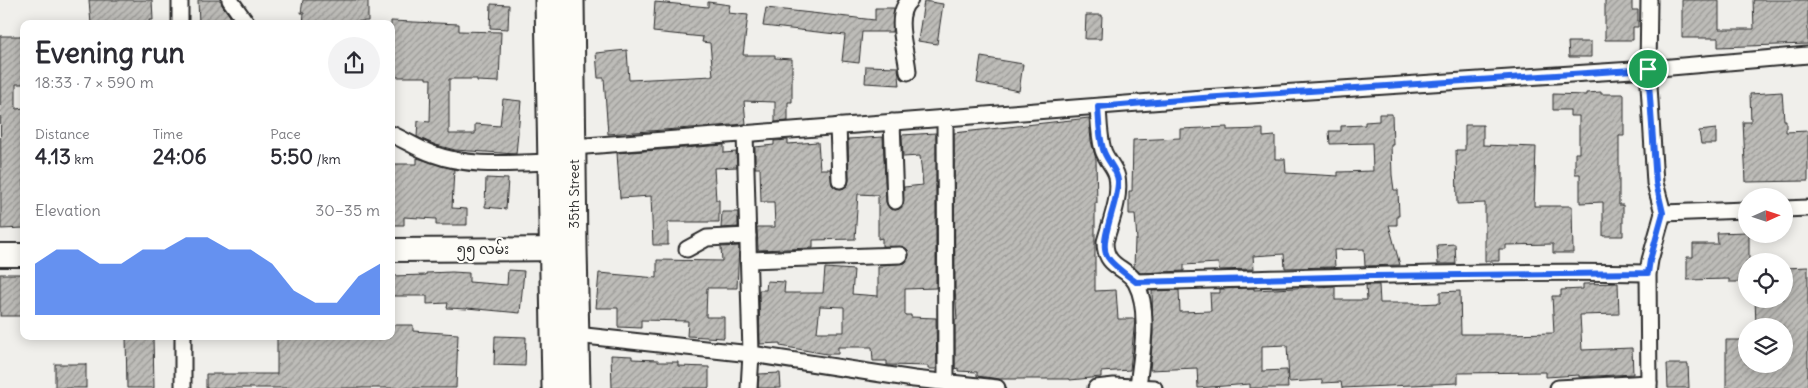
<!DOCTYPE html>
<meta charset="utf-8">
<style>
:root{--surface:#fff;--page:#f2f2f3;--text:#2b2b33;--muted:#7c7c81;--accent:#2563eb}
body{margin:0;font-family:Delius,"Noto Sans Myanmar",sans-serif;background:var(--page);color:var(--text);height:100vh;display:flex;flex-direction:column;font-size:19px;white-space:nowrap}
*{box-sizing:border-box;margin:0}
p{font-size:16px;color:var(--muted)}
.icon{flex:none;width:28px;height:28px;fill:none;stroke:currentColor;stroke-width:2;stroke-linecap:round;stroke-linejoin:round}
.map{position:relative;flex:1;overflow:hidden}
.side{position:absolute;left:20px;top:20px;width:375px;height:320px;display:flex;flex-direction:column;background:var(--surface);border-radius:10px;box-shadow:0 2px 12px #0003}
.side>*{flex:none}
.needle{width:32px;rotate:87deg}
.fabs{position:absolute;left:1738px;top:188px;display:grid;gap:10px}
.fabs a{display:grid;place-items:center;width:55px;height:55px;border-radius:50%;background:var(--surface);box-shadow:0 2px 12px #0003;font-size:25px}
.pin{position:absolute;display:grid;place-items:center;width:42px;height:42px;color:#fff;margin:-21px;border:2px solid #fff;border-radius:50%;box-shadow:0 1px 5px #0007}
.round{display:grid;place-items:center;flex:none;width:52px;height:52px;border-radius:26px;background:var(--page)}
.headline{display:flex;align-items:center;justify-content:space-between;height:85px;padding:0 15px}
h1{font-size:28px;font-weight:800;line-height:38px}
.stats{display:grid;grid-template-columns:repeat(3,1fr);gap:8px;height:85px;padding:5px 15px}
.stats div{display:grid;align-content:center}
.stats b{font-size:21px;font-weight:800}
.stats small{font-size:14px;font-weight:400}
.stats p{font-size:14px}
.chart{height:140px;padding:10px 15px}
.chart p{display:flex;justify-content:space-between}
.chart svg{width:100%;height:90px;margin-top:5px;fill:var(--accent);opacity:.7}
.map>svg:first-child{display:block}
</style>
<div class="map">
<svg width="1808" height="388" viewBox="0 0 1808 388">
<defs>
<pattern id="building-hatch" width="6" height="6" patternUnits="userSpaceOnUse" patternTransform="scale(1.25)"><rect width="6" height="6" fill="#bdbcb8"/><path d="M-1 1l2-2M0 6l6-6M5 7l2-2" fill="none" stroke="#9a9996"/></pattern>
</defs>
<rect width="100%" height="100%" fill="#f0efeb"/>
<filter id="ink" filterUnits="userSpaceOnUse"><feTurbulence type="fractalNoise" baseFrequency=".02" numOctaves="2"/><feDisplacementMap in="SourceGraphic" scale="10" xChannelSelector="R" yChannelSelector="G"/><feConvolveMatrix kernelMatrix="1 2 1 2 8 2 1 2 1" color-interpolation-filters="sRGB"/></filter>
<g filter="url(#ink)">
<g fill="url(#building-hatch)" stroke="#2b2b2b" fill-rule="evenodd">
<polygon points="89,0 152,0 153,20 149,20 150,24 91,24"/>
<polygon points="198,0 221,0 222,5 230,16 229,24 199,24"/>
<polygon points="303,0 368,0 368,21 303,24 304,13 301,13"/>
<polygon points="1605,0 1632,0 1632,10 1638,10 1638,27 1633,27 1633,40 1605,40"/>
<polygon points="1682,0 1719,0 1719,29 1754,29 1753,0 1808,0 1808,44 1718,47 1718,38 1682,38"/>
<polygon points="924,1 943,4 937,44 918,41"/>
<polygon points="655,2 708,7 708,2 730,5 728,13 748,15 743,55 775,55 775,58 792,59 792,102 788,102 788,121 775,122 775,102 744,101 746,124 608,134 604,78 598,78 596,53 627,50 629,80 713,76 710,43 702,42 703,37 653,32"/>
<polygon points="491,4 509,5 508,29 490,28"/>
<polygon points="766,8 875,20 875,8 894,8 892,32 862,32 859,63 842,61 845,35 763,26"/>
<polygon points="1086,15 1102,15 1101,39 1085,39"/>
<polygon points="391,21 459,24 459,31 501,32 499,82 477,81 477,79 449,79 449,134 475,134 475,124 500,126 503,99 521,101 516,154 455,150 436,145 417,137 418,121 430,122 431,79 426,79 426,77 391,77"/>
<polygon points="0,36 24,36 24,84 16,84 16,109 24,108 24,228 1,229"/>
<polygon points="1568,42 1591,42 1591,57 1569,57"/>
<polygon points="981,57 1023,64 1019,91 977,83"/>
<polygon points="866,66 898,67 900,85 865,83"/>
<polygon points="1601,92 1601,94 1624,94 1624,136 1619,136 1619,205 1623,205 1623,236 1603,236 1603,202 1580,203 1580,174 1575,174 1575,153 1579,153 1579,116 1570,116 1570,110 1553,110 1553,94 1586,95 1586,93"/>
<polygon points="1782,92 1784,120 1786,120 1786,132 1808,131 1808,181 1746,182 1743,122 1751,122 1750,94"/>
<polygon points="1379,114 1392,114 1393,145 1391,145 1392,175 1394,190 1398,190 1399,216 1397,216 1397,225 1389,225 1400,265 1365,266 1364,249 1334,250 1335,267 1285,268 1284,254 1253,256 1254,269 1219,270 1218,263 1184,265 1184,271 1140,273 1134,267 1135,240 1137,240 1135,214 1129,214 1129,191 1132,191 1133,140 1180,138 1180,129 1227,127 1227,130 1263,129 1263,137 1275,136 1275,159 1285,159 1286,173 1338,176 1338,172 1373,171 1372,143 1330,144 1329,131 1341,131 1341,126 1365,125 1365,122 1379,121"/>
<polygon points="1089,118 1091,141 1096,159 1097,203 1095,203 1095,291 1116,290 1118,319 1135,319 1130,370 1101,372 1101,377 1070,380 1070,379 1000,379 977,376 977,372 958,371 958,368 955,369 955,319 957,320 955,288 954,133"/>
<polygon points="1465,125 1483,125 1483,145 1536,147 1534,206 1572,206 1573,253 1553,253 1553,244 1506,245 1506,249 1499,249 1499,261 1485,261 1485,203 1457,204 1456,150 1465,150"/>
<polygon points="1716,129 1716,144 1701,144 1699,131"/>
<path d="M 936,133 L 936,288 L 905,289 L 905,315 L 911,315 L 911,317 L 936,318 L 937,369 L 928,369 L 928,366 L 887,365 L 887,361 L 873,361 L 872,347 L 838,347 L 838,354 L 827,354 L 780,346 L 780,343 L 760,344 L 759,290 L 766,290 L 767,281 L 785,282 L 784,293 L 823,293 L 825,268 L 854,270 L 852,294 L 878,296 L 878,267 L 883,267 L 883,265 L 905,263 L 909,255 L 908,250 L 904,247 L 882,246 L 882,238 L 878,239 L 878,195 L 858,194 L 855,239 L 813,240 L 813,248 L 758,250 L 757,227 L 775,227 L 774,202 L 761,202 L 760,168 L 755,168 L 755,147 L 774,145 L 774,141 L 788,140 L 788,144 L 818,142 L 820,169 L 830,169 L 832,185 L 836,188 L 841,189 L 848,185 L 849,180 L 848,139 L 883,137 L 886,202 L 890,209 L 896,210 L 903,205 L 904,187 L 923,185 L 920,156 L 903,157 L 902,135 ZM 820,306 L 844,307 L 844,332 L 817,332 Z"/>
<polygon points="724,145 724,153 736,152 737,167 714,168 716,200 719,200 719,222 668,222 668,245 653,245 651,196 620,198 617,153"/>
<polygon points="417,158 454,169 452,208 467,209 467,225 436,225 436,219 404,217 404,225 391,225 391,164 417,164"/>
<polygon points="486,178 508,179 506,209 485,207"/>
<polygon points="722,212 738,212 738,227 721,228"/>
<polygon points="1746,232 1749,234 1749,261 1746,261 1746,282 1729,282 1729,279 1687,280 1687,257 1693,257 1693,244 1718,244 1717,233"/>
<polygon points="1455,244 1456,264 1438,264 1437,245"/>
<polygon points="739,246 737,288 707,288 706,317 724,317 724,338 687,336 688,321 641,320 641,328 618,327 618,308 596,308 599,273 657,278 657,260 722,261 721,247"/>
<polygon points="1808,267 1808,388 1726,388 1726,340 1746,340 1746,364 1784,364 1784,326 1756,326 1755,299 1784,299 1784,268"/>
<polygon points="508,270 524,271 520,313 467,308 467,309 447,308 448,303 427,304 427,296 391,296 391,276 426,275 426,273 452,272 469,273 469,282 507,285"/>
<rect x="0" y="274" width="24" height="42"/>
<polygon points="1618,283 1619,314 1580,315 1582,350 1632,348 1633,374 1579,377 1579,375 1546,377 1546,372 1458,373 1458,383 1342,388 1341,382 1322,383 1322,380 1289,382 1287,345 1262,346 1262,371 1287,370 1288,388 1250,388 1250,384 1198,388 1197,368 1150,370 1153,334 1152,291 1179,290 1180,312 1211,311 1210,293 1220,293 1220,289 1254,288 1254,290 1335,286 1335,300 1367,300 1366,285 1379,285 1380,303 1415,303 1415,304 1440,303 1440,292 1460,291 1461,334 1503,334 1554,333 1552,296 1561,296 1561,290 1583,289 1583,284"/>
<polygon points="391,325 413,325 413,331 458,334 456,388 206,388 206,374 277,374 277,336 391,336"/>
<polygon points="126,336 153,336 154,388 127,388"/>
<polygon points="495,336 526,337 525,366 494,365"/>
<polygon points="611,355 632,356 632,359 658,360 658,362 678,362 678,366 709,367 709,388 612,388"/>
<rect x="55" y="364" width="31" height="24"/>
<polygon points="1667,364 1688,364 1689,388 1668,388"/>
<polygon points="780,373 781,388 758,388 759,374"/>
</g>
<g fill="none" stroke-linecap="round" stroke-linejoin="round">
<defs>
<g id="street">
<polyline points="180,0 180,24"/>
<polyline points="230,0 247,24"/>
<polyline points="1649,0 1648,69 1655,183 1663,213 1650,260 1648,273 1649,388"/>
<path d="M 908,72 C 907,52 892,15 910,0"/>
<path d="M 1098,107 C 1099,121 1099,136 1103,150 C 1106,160 1115,167 1117,177 C 1121,198 1110,223 1105,242 C 1105,269 1127,266 1136,283 C 1151,311 1141,356 1138,387"/>
<polyline points="945,118 946,382"/>
<polyline points="892,122 895,201"/>
<polyline points="838,126 840,180"/>
<polyline points="745,133 751,354 749,388"/>
<path d="M 391,134 C 405,140 418,149 433,154 C 471,168 511,163 551,162"/>
<polyline points="573,147 1203,98 1648,69 1808,55"/>
<polyline points="1784,209 1808,208"/>
<polyline points="1663,213 1746,210"/>
<polyline points="687,249 707,238 748,236"/>
<polyline points="749,260 900,255"/>
<path d="M 1136,282 C 1306,278 1477,270 1648,273"/>
<polyline points="567,334 751,354 914,379 997,388"/>
<polyline points="183,336 183,388"/>
<polyline points="1096,388 1114,386 1154,388"/>
<polyline points="1558,388 1649,383"/>
</g>
<g id="secondary">
<polyline points="391,250 570,249"/>
<polyline points="0,255 24,255"/>
</g>
<g id="primary">
<polyline points="548,0 555,388"/>
<polyline points="571,0 574,249 577,388"/>
</g>
</defs>
<use href="#street" stroke="#2b2b2b" stroke-width="19"/>
<use href="#secondary" stroke="#2b2b2b" stroke-width="26"/>
<use href="#primary" stroke="#2b2b2b" stroke-width="29"/>
<use href="#street" stroke="#fdfcf7" stroke-width="15"/>
<use href="#secondary" stroke="#fdfcf7" stroke-width="22"/>
<use href="#primary" stroke="#fdfcf7" stroke-width="25"/>
</g>
</g>
<g fill="none" stroke-linecap="round" stroke-linejoin="round" filter="url(#ink)">
<defs>
<path id="route" d="M 1648,69 L 1656,183 L 1663,213 L 1650,260 L 1648,273 L 1372,276 L 1136,282 C 1128,276 1111,264 1107,256 C 1098,241 1119,201 1118,181 C 1117,168 1106,161 1103,149 C 1099,136 1099,121 1098,107 L 1203,98 Z"/>
</defs>
<use href="#route" stroke="#fff" stroke-width="10"/>
<use href="#route" stroke="#2563eb" stroke-width="6"/>
</g>
<g text-anchor="middle" stroke-width="4" stroke-linejoin="round" paint-order="stroke">
<g font-size="14" fill="#2b2b2b" stroke="#fdfcf7">
<text transform="translate(574 194) rotate(-90)" y="5">35th Street</text>
<text x="483" y="254">၅၅ လမ်း</text>
</g>
</g>
</svg>
<div class="fabs">
<a><svg class="needle" viewBox="-14 -14 28 28"><path d="M0-13l5 13h-10z" fill="#e53935"/><path d="M0 13l5-13h-10z" fill="#7c7c81"/></svg></a>
<a><svg class="icon" aria-label="locate" viewBox="0 0 24 24"><circle cx="12" cy="12" r="6"/><path d="M12 2v4M12 18v4M2 12h4M18 12h4"/></svg></a>
<a><svg class="icon" aria-label="layers" viewBox="0 0 24 24"><path d="M12 4l9 5-9 5-9-5zM3 14l9 5 9-5"/></svg></a>
</div>
<div class="pin" style="left:1648px;top:69px;background:#1e9e55"><svg class="icon" aria-label="arrive" viewBox="0 0 24 24"><path d="M6 21V4h12l-3 4 3 4H6"/></svg></div>
<section class="side">
<div class="headline"><div><h1>Evening run</h1><p>18:33 · 7 × 590 m</p></div><a class="round"><svg class="icon" aria-label="share" viewBox="0 0 24 24"><path d="M12 15V3M7 8l5-5 5 5M5 13v7h14v-7"/></svg></a></div>
<div class="stats">
<div><p>Distance</p><b>4.13<small> km</small></b></div>
<div><p>Time</p><b>24:06</b></div>
<div><p>Pace</p><b>5:50<small> /km</small></b></div>
</div>
<div class="chart"><p><span>Elevation</span>30–35 m</p>
<svg viewBox="0 0 160 44" preserveAspectRatio="none"><path d="M0 44V19L10 12L20 12L30 19L40 19L50 12L60 12L70 6L80 6L90 12L100 12L110 19L120 32L130 38L140 38L150 25L160 19V44z"/></svg>
</div>
</section>
</div>
